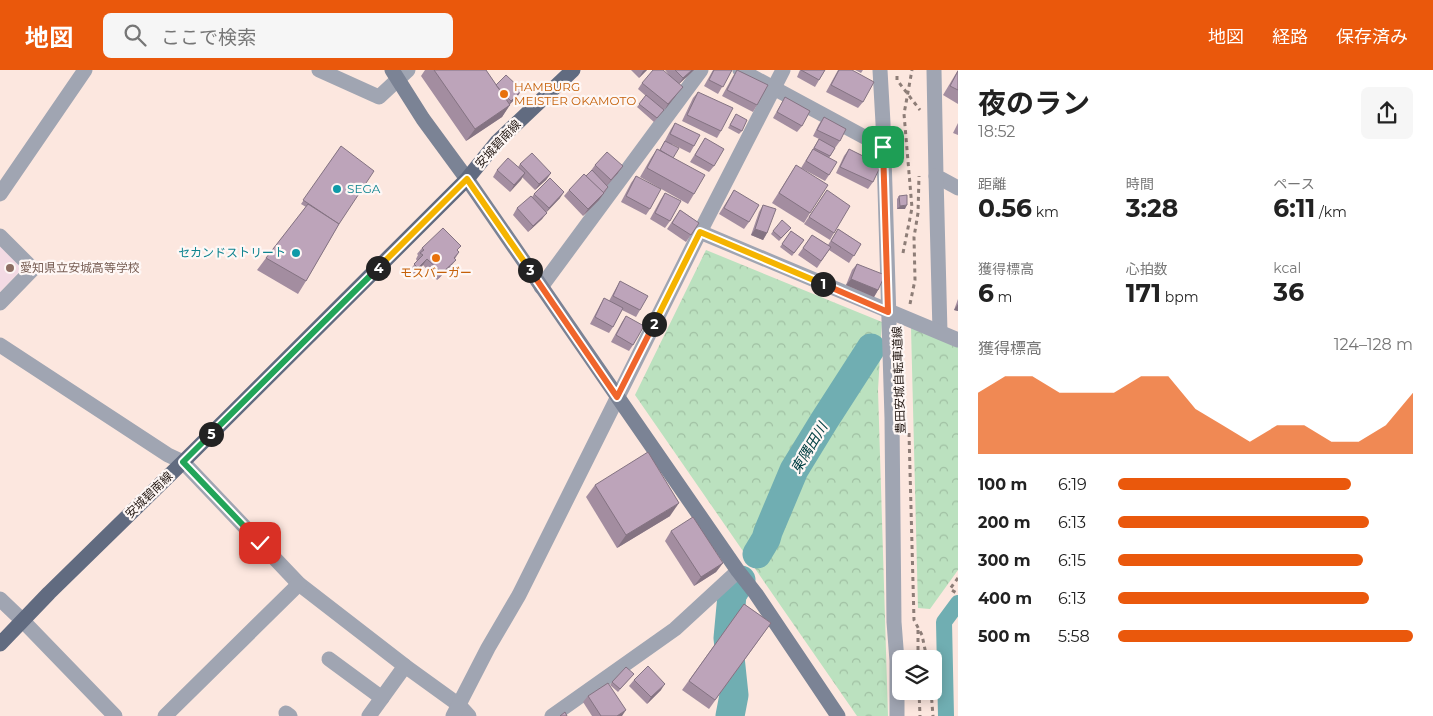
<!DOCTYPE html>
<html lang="ja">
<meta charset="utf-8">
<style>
:root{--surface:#fff;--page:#f6f6f6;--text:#222;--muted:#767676;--accent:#ea580c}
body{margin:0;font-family:Montserrat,"Noto Sans JP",sans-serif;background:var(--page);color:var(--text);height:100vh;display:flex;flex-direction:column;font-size:19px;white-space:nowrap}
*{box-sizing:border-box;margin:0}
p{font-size:16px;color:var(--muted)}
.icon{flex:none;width:28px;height:28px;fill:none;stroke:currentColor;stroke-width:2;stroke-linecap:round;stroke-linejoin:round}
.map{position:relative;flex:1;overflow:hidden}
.side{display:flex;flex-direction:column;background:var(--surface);width:475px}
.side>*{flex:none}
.buttons{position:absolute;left:892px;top:580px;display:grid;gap:10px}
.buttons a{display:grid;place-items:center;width:50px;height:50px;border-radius:8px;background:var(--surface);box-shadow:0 2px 12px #0003;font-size:25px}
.pin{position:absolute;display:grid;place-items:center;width:42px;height:42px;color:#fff;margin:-21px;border-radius:10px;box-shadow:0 2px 8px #0006}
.km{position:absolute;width:25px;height:25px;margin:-12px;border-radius:50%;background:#222;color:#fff;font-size:14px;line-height:25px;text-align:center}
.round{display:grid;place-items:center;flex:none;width:52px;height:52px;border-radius:8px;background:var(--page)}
.summary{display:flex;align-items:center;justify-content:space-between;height:85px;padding:0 20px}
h1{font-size:28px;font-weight:700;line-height:38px}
.metrics{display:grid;grid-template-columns:repeat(3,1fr);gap:8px;height:85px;padding:5px 20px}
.metrics div{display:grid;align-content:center}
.metrics b{font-size:25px;font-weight:700}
.metrics small{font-size:14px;font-weight:400}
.metrics p{font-size:14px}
.chart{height:140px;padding:10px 20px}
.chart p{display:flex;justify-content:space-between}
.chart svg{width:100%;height:90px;margin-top:5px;fill:var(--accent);opacity:.7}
ul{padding:0 20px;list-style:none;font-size:16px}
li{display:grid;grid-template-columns:80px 60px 1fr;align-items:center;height:38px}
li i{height:12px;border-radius:6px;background:var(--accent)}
header{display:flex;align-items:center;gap:30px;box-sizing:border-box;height:70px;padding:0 25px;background:var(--accent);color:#fff}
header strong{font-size:24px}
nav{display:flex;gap:28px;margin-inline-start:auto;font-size:18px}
.search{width:350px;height:45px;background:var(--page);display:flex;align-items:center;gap:12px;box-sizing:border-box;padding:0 18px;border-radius:8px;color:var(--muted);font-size:19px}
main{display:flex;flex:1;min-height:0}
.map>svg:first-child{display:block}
</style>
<header>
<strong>地図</strong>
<div class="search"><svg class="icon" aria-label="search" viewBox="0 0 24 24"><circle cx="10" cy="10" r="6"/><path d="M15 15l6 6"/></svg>ここで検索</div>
<nav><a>地図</a><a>経路</a><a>保存済み</a></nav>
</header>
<main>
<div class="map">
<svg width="958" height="646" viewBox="0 0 958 646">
<defs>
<pattern id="park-crowns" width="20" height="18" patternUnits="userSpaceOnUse" patternTransform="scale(1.25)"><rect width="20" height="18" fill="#bbe1bf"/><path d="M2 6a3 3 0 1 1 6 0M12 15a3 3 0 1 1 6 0" fill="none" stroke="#a0c0a3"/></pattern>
</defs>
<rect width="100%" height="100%" fill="#fce7df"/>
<polygon fill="#f3dae4" points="0,175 20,194 20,201 0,222"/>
<g fill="url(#park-crowns)">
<polygon points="706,180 882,252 878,320 888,646 857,646 635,325"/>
<polygon points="911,257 958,277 958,500 930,539 918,538"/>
</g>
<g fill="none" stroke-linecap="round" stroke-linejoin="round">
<polyline stroke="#70aeb2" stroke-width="16" points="946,646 944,552 958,533"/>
<g stroke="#70aeb2" stroke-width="29">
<polyline points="757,484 766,469 768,462 794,400 824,351 871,278"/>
<polyline points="730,646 734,625 728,568 732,525 741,510"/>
</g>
<g stroke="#8d7d77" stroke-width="3" stroke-dasharray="4 4" stroke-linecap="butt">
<polyline points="897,6 897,10 920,40"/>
<polyline points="903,183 912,138 904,44 912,0"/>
<polyline points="910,234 915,210 914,167 918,143 919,106"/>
<polyline points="909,363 914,550 922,565 927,589"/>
<polyline points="958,508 950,519 958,524"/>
<polyline points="918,560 918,589"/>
<polyline points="919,621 920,646"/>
<polyline points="931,621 933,646"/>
</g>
<g stroke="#a0a5b2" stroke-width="15">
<polyline points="319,0 379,27 408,0"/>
<polyline points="740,0 883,77"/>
<polyline points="880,0 883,53 892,348 894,552 897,591 897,646"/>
<polyline points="934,0 936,106 958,118"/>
<polyline points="936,106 940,262"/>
<polyline points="0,124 85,0"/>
<polyline points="700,162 958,270"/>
<polyline points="0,166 33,199 0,233"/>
<polyline points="541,217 701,0"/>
<polyline points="0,275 168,385 183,392 299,514 405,596 459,635 469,646"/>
<polyline points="0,529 23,551 115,646"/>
<polyline points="329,589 382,628"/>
<polyline points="286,643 290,646"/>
<polyline points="165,646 299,514"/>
<polyline points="369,646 405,596"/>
<polyline points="453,646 488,578 519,525 700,162 783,0"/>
<polyline points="552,646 675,559 738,501"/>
</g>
<polyline stroke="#7b8395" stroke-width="15" points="392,0 423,49 467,109 738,501 756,524 838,646"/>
<polyline stroke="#616b80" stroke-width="15" points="0,574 49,523 183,392 467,109 497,72 573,0"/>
</g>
<g fill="#a38da0">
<polygon points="425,0 486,0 496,15 517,27 510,34 502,47 466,71 421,6"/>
<polygon points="631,0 647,0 639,8"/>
<polygon points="665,0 694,0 679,14 678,23 654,52 637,37 646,26 638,19 642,13 670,6"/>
<polygon points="713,0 732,0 718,24 704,16"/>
<polygon points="737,0 757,35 753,42 722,26 733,6"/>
<polygon points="800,0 825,0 815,17 797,7"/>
<polygon points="838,0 852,0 863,32 858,38 826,22"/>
<polygon points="855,0 863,0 861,3"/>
<polygon points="958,0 958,34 943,25"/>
<polygon points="698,22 721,61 717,68 682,51 693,28"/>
<polygon points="785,27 802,56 797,62 773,48"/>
<polygon points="736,44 742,61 739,64 728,58"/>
<polygon points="824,47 840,71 835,78 829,75 835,78 829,88 829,105 825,111 801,98 819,69 813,66 819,54"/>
<polygon points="675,53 694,76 690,83 672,74 673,88 694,124 688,134 640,107 651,88 657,79 660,80 671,59"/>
<polygon points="958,53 958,65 953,63"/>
<polygon points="705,68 714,96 709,102 690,92"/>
<polygon points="341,76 339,154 306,211 298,224 257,200 266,188 306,137 301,134"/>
<polygon points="849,79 873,112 868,119 836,103 844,86"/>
<polygon points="520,94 551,103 546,110 535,120 522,107 510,122 493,107 497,100 518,97"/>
<polygon points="595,95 618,103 607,116 606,121 599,130 583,146 564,126 569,120 590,102"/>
<polygon points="796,95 810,143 804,153 772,133"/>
<polygon points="636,106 650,139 646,145 621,132 631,113"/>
<polygon points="734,120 749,152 744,159 719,144"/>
<polygon points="827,120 834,163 830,170 804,154"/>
<polygon points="665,123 670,151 665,158 650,149 661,129"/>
<polygon points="534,124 560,128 546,142 542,149 528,162 513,145 517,138 532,127"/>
<polygon points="899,126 905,139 897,139 897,129"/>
<polygon points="763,135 767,163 763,170 751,165 759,142"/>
<polygon points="680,140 699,153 686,172 667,159"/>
<polygon points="791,158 779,171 771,164 773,161"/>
<polygon points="838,159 861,174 849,193 829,180 817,198 798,185 812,165 828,175"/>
<polygon points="791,161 804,170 792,186 780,177"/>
<polygon points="422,178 457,181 459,182 451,196 437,210 423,195 414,204 410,200 417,191 416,189 418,185 417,184"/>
<polygon points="857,194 878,220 874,227 846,215 852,200"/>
<polygon points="620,211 640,240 636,247 622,240 613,257 609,263 590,254 600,235 604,228 609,231 616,218"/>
<polygon points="958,229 958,241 954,240"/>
<polygon points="626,246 633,275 629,281 611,272 622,252"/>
<polygon points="595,415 670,446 617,478 586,427"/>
<polygon points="671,461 723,493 716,502 694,516 665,471"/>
<polygon points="744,534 771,553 709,639 682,620"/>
<polygon points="631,607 618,622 610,615 612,612"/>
<polygon points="634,610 661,620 647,634 629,616"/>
<polygon points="588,626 622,646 592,646 583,632"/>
</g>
<g fill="#847382">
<polygon points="645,0 647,0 639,8 643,1"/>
<polygon points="692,0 694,0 678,15 683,8"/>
<polygon points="683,17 678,23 664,41 668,34"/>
<polygon points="522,20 517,27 508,36 510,35 502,47 466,71 475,59 507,37 511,31"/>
<polygon points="623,96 618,103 606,116 611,110"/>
<polygon points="525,103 521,110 510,122 514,115"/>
<polygon points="551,103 546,110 535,120 539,114"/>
<polygon points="564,122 560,128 544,145 549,138"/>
<polygon points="604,123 599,130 583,146 588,139"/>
<polygon points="907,135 905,139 897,139 900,136"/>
<polygon points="547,143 542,149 528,162 533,156"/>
<polygon points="755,159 767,163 763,170 751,165"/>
<polygon points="427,189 423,195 414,204 418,198"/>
<polygon points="456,190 451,196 437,210 442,203"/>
<polygon points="851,209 878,220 874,227 846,215"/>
<polygon points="958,234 958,241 954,240"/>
<polygon points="679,433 670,446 617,478 626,465"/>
<polygon points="723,493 716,502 694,516 701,507"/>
<polygon points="665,614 661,620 647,634 651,627"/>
<polygon points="626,640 622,646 617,646"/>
</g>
<g fill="#bda4ba" stroke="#847382">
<polygon points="434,0 486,0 510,35 475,59"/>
<polygon points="653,0 663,0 683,17 668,34 642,13"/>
<polygon points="675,0 692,0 683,8"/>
<polygon points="714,0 732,0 723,17 709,10"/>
<polygon points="737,0 768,15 757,35 727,20"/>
<polygon points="801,0 825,0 819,10"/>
<polygon points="839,0 852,0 874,12 863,32 831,15"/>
<polygon points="958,1 958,20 950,16"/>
<polygon points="506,5 522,20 511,31 501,21 496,15"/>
<polygon points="698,22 733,38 721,61 687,45"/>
<polygon points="646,25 664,40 657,48 639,34"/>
<polygon points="785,27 810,41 802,56 777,42"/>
<polygon points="736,44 747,50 742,61 730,55"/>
<polygon points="824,47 846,59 840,71 817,60"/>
<polygon points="675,53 700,65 694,76 670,64"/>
<polygon points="705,68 724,79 714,96 695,85"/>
<polygon points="819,69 835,78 830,86 814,78"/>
<polygon points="665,71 679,78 673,88 660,80"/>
<polygon points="341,76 374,101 339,154 303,130"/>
<polygon points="657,79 705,105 694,124 647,98"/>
<polygon points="813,79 837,92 829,105 806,91"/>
<polygon points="849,79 881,95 873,112 840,97"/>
<polygon points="607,82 623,96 611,110 595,95"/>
<polygon points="532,83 551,103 539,114 520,94"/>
<polygon points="508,88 525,103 514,115 497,100"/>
<polygon points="796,95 828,115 810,143 779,123"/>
<polygon points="592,100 608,117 603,123 586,106"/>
<polygon points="584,104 604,123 588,139 569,120"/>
<polygon points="636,106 661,119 650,139 626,126"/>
<polygon points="550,108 564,122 549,138 534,124"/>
<polygon points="734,120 759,135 749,152 724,138"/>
<polygon points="827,120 850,136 834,163 809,147"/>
<polygon points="665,123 681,131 670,151 655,143"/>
<polygon points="907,125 907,135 900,136 899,126"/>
<polygon points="531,126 547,143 533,156 517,138"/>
<polygon points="308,134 339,154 306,211 266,188"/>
<polygon points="763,135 776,139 767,163 755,159"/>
<polygon points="680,140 699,153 691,165 672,153"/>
<polygon points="782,150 791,158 781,168 773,161"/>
<polygon points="443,158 461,176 457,180 459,182 454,188 456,190 442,203 427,189 418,198 414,194 423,185 420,183 424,180 422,178"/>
<polygon points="838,159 861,174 854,186 831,171"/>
<polygon points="791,161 804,170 794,183 782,174"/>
<polygon points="812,165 831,177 821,191 803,178"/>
<polygon points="857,194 885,205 878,220 851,209"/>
<polygon points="620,211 648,226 640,240 613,226"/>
<polygon points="604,228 623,238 613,257 595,247"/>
<polygon points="626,246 644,256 633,275 616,265"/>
<polygon points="648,382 679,433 626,465 595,415"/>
<polygon points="693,447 723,493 701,507 671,461"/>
<polygon points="744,534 771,553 715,630 689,611"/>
<polygon points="648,596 665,614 651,627 634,610"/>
<polygon points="626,597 634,604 620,619 612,612"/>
<polygon points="608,613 626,640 617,646 601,646 588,626"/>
<polygon points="565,642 567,646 560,646"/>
</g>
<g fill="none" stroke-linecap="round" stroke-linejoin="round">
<defs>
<polyline id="split-1" points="823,214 888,242 883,77"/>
<polyline id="split-2" points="654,254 700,162 823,214"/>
<polyline id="split-3" points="530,200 617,327 654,254"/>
<polyline id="split-4" points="378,198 467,109 530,200"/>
<polyline id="split-5" points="211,364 378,198"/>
<polyline id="split-6" points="211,364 183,392 260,473"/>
</defs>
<use href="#split-1" stroke="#fff" stroke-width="10"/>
<use href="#split-2" stroke="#fff" stroke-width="10"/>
<use href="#split-3" stroke="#fff" stroke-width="10"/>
<use href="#split-4" stroke="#fff" stroke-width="10"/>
<use href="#split-5" stroke="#fff" stroke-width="10"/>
<use href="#split-6" stroke="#fff" stroke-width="10"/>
<use href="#split-1" stroke="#f0652b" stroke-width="6"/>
<use href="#split-2" stroke="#f5b400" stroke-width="6"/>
<use href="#split-3" stroke="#f0652b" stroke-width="6"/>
<use href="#split-4" stroke="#f5b400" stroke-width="6"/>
<use href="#split-5" stroke="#22a559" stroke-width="6"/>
<use href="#split-6" stroke="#22a559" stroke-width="6"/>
</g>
<g fill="#e8710a" stroke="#fef7f5" stroke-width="2">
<circle cx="504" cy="24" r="5"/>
<circle cx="436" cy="188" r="5"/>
</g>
<g fill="#0f9aa8" stroke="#fef7f5" stroke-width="2">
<circle cx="337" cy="119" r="5"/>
<circle cx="296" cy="183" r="5"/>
</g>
<circle fill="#8d6e63" stroke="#fef7f5" stroke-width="2" cx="10" cy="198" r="5"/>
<g text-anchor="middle" stroke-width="4.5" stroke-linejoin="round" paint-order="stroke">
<g font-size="12" fill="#c56008" stroke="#fef7f5" text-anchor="start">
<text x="514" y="21">HAMBURG<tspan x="514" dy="14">MEISTER OKAMOTO</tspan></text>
<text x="436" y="207" text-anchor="middle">モスバーガー</text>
</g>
<g font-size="12" fill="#211611" stroke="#fef7f5">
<text transform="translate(498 74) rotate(-47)" y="4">安城碧南線</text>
<text transform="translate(899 310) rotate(-92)" y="4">豊田安城自転車道線</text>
<text transform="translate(149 425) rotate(-44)" y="4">安城碧南線</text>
</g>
<g font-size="12" fill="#0d838f" stroke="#fef7f5" text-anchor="start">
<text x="347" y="123">SEGA</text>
<text x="286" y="187" text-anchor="end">セカンドストリート</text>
</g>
<g font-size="12" fill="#785e54" stroke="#fef7f5" text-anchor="start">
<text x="20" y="202">愛知県立安城高等学校</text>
</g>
<g font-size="14" font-style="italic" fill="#034144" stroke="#fef7f5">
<text transform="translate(809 378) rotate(-59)" y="5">東隅田川</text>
</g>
</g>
</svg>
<div class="buttons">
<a><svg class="icon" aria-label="layers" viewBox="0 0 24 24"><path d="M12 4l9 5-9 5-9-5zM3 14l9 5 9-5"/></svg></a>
</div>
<div class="pin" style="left:883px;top:77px;background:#1e9e55"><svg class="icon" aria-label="arrive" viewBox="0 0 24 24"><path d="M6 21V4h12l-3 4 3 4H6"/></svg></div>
<div class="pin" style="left:260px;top:473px;background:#d93025"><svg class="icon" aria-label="check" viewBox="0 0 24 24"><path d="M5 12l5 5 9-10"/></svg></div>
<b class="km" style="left:823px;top:214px">1</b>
<b class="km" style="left:654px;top:254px">2</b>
<b class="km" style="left:530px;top:200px">3</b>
<b class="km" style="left:378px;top:198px">4</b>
<b class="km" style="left:211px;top:364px">5</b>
</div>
<section class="side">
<div class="summary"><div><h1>夜のラン</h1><p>18:52</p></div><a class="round"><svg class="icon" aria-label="share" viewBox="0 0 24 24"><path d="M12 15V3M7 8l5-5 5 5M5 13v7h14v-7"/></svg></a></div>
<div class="metrics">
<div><p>距離</p><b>0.56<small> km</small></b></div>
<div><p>時間</p><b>3:28</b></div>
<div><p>ペース</p><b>6:11<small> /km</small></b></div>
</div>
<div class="metrics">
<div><p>獲得標高</p><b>6<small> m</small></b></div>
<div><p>心拍数</p><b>171<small> bpm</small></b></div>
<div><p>kcal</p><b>36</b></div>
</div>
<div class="chart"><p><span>獲得標高</span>124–128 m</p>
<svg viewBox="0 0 160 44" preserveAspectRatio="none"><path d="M0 44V14L10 6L20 6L30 14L40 14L50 14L60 6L70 6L80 22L90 30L100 38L110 30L120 30L130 38L140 38L150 30L160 14V44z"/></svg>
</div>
<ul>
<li><b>100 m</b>6:19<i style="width:79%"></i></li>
<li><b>200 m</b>6:13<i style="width:85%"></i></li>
<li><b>300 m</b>6:15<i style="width:83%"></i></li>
<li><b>400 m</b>6:13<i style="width:85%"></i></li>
<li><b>500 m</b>5:58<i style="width:100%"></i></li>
</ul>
</section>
</main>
